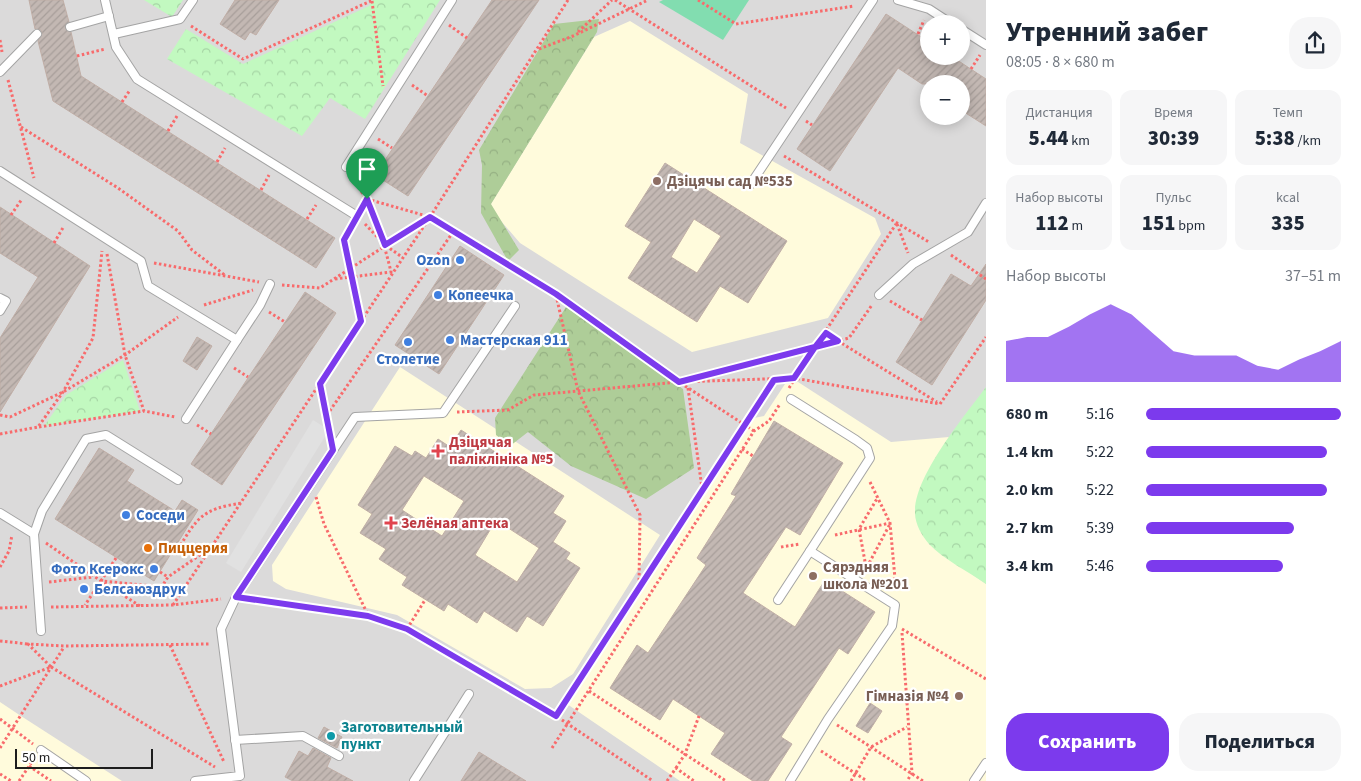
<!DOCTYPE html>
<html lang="ru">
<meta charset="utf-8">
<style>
:root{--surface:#fff;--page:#f6f6f7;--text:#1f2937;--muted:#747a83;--accent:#7c3aed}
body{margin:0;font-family:"Source Sans 3",sans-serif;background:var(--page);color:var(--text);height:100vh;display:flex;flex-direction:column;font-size:19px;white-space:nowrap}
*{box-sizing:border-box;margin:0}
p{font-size:16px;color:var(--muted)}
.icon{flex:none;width:28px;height:28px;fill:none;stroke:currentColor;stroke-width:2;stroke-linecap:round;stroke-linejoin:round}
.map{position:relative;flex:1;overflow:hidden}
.side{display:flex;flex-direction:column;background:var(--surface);width:375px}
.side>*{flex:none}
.tools{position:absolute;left:920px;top:15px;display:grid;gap:10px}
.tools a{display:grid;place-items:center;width:50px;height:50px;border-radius:50%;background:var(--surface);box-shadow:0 2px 12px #0003;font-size:25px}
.scale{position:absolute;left:15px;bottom:12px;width:138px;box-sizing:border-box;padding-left:5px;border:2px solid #1d1d1d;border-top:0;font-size:14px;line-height:18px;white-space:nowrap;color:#1d1d1d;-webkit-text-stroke:4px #fff;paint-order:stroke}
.pin{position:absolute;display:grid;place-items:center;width:42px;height:42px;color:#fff;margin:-51px -21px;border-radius:50% 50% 50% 0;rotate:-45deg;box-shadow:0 0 5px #0007}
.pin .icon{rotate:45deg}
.round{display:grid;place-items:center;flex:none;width:52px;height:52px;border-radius:20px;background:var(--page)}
.overview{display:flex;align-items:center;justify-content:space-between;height:85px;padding:0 20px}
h1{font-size:28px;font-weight:800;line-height:38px}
.figures{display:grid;grid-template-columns:repeat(3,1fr);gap:8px;height:85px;padding:5px 20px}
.figures div{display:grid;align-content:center;border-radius:12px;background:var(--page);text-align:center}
.figures b{font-size:21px;font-weight:800}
.figures small{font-size:14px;font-weight:400}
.figures p{font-size:14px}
.chart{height:140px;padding:10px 20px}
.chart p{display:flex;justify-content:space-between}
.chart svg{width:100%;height:90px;margin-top:5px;fill:var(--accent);opacity:.7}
.cta{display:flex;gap:10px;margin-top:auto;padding:10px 20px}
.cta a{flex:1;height:58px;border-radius:20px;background:var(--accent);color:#fff;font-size:20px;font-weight:800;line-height:58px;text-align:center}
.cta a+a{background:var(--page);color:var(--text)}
ul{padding:0 20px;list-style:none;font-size:16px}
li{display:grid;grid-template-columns:80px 60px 1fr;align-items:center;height:38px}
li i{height:12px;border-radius:6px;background:var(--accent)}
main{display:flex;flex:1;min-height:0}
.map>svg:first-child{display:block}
</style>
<main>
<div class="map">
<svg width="986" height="781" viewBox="0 0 986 781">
<defs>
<pattern id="forest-crowns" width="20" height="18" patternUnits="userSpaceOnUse" patternTransform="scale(1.25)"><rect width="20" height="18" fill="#aecd98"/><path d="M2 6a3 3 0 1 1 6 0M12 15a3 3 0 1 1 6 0" fill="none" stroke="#95b083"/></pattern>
<pattern id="park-crowns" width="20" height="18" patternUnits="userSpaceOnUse" patternTransform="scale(1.25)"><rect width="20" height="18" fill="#c2f9c0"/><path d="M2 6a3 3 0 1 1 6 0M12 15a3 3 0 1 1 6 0" fill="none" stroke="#a6d5a5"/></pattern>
<pattern id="building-hatch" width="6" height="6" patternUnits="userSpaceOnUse" patternTransform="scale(1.25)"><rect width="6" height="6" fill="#c3b8b3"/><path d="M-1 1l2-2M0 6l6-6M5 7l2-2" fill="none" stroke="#a79e9a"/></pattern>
</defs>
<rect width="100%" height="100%" fill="#eeeae3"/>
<path fill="#dbdada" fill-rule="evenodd" d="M 0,0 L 986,0 L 986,781 L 0,781 ZM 929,24 L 961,24 L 961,56 L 929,56 ZM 929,84 L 961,84 L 961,116 L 929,116 Z"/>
<g fill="#fffbdc">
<polygon points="630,21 748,94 740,143 875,218 881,234 828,318 692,352 520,243 489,207 594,37"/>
<polygon points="400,367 660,535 573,674 551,688 525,689 397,615 286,589 273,581 272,565"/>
<polygon points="798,382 891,442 949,437 922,485 929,544 986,584 986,781 680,781 567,704 754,418 764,416 785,384"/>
<polygon points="0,702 21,716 122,781 0,781"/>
</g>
<g fill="url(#forest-crowns)">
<polygon points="599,19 597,32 491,204 519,250 508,261 481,213 482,165 479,150 554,24"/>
<polygon points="566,307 683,389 694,468 646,499 571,466 528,432 510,446 496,435 495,418"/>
</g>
<g fill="url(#park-crowns)">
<polygon points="144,0 183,0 172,17"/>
<polygon points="373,0 440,0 365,119 330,98 302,136 167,59 186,29 243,64 369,6"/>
<polygon points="123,360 140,411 44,426 66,395"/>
<path d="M 986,387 L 986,584 C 969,572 943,559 929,544 C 922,536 915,524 915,513 C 914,476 964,417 986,387 Z"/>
</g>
<polygon fill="#82ddb0" points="663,0 749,0 723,40 659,2"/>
<polygon fill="#e1e1e1" points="313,420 329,430 241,572 226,563"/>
<g fill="url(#building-hatch)" stroke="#c0aea6" fill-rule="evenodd">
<polygon points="29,0 63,0 69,22 65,28 71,32 81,76 335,238 316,268 53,101 38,41 42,33 41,30 35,29"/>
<polygon points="235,0 279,0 256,35 250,32 245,40 220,24"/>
<polygon points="492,0 539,0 408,196 375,175"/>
<polygon points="886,14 929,42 929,56 951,56 986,79 986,126 961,110 961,84 922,84 898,68 830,171 797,149"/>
<path d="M 665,163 L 787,241 L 748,303 L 720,286 L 697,322 L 628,278 L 651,242 L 625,226 ZM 694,219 L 721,236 L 697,273 L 671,257 Z"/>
<polygon points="0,207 90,266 0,412 0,338 38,277 0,253"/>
<polygon points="460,246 504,275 439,374 395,345"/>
<polygon points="986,264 986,300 932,385 896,362 951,274 971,286"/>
<polygon points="305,292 336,313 222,485 191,464"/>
<polygon points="197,337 212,346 197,370 183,361"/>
<polygon points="774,421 843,463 800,535 786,527 743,593 795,627 825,580 875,612 848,654 839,648 781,737 792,744 768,781 753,781 711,754 725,733 673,699 660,720 610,688 637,645 648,653 706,565 697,558 736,496 731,494"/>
<path d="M 461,430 L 564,496 L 553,513 L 566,521 L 553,542 L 570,553 L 566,559 L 580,568 L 543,626 L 527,616 L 517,632 L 484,611 L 477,623 L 448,604 L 444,611 L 402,585 L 407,577 L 379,559 L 386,549 L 360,533 L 372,514 L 358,505 L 395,446 L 412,456 L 415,451 L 426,458 L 438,439 L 450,447 ZM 424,476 L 464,501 L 442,536 L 402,510 ZM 496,520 L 539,548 L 517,582 L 475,555 Z"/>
<polygon points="99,448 134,470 127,481 175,511 182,500 198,510 154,581 55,519"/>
<polygon points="870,703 882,711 868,733 856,726"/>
<polygon points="324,727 342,737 337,748 318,738"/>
<polygon points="313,748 331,758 327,767 353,781 293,781 285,777 299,751 308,756"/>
<polygon points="479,752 526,781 461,781"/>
</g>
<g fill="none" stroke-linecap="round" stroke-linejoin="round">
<defs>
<g id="lane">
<polyline points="105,0 116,47 137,79 357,216"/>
<polyline points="898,0 929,9 952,24"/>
<polyline points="70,27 109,16"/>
<polyline points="961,29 986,45"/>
<polyline points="114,34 180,19 193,0"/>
<polyline points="0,72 37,34"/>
<polyline points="346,167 452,0"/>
<polyline points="0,171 141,261 148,286 237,340 186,419"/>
<polyline points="750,185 873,0"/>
<polyline points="879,295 913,264 968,232 986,203"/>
<polyline points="0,298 6,301 0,311"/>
<polyline points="237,340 260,305 270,284"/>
<polyline points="0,513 34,534 41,631"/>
<polyline points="34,534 42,511 86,439 106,435 178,480"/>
<polyline points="778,600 810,551"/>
<polyline points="235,740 303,736 339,756"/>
<polyline points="41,750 86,781"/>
<polyline points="195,781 240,776 221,629 236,597 355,417 443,413 515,306"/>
<polyline points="414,781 469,694"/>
<polyline points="790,781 828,719 892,626 895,605 810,551 870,458 867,448 856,440 791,399"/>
<polyline points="974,781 986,763"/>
</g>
</defs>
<use href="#lane" stroke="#a4a4a4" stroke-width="10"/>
<g stroke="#f86b6c" stroke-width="3" stroke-dasharray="2.5 2.5" stroke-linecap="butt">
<polyline points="615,0 786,108"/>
<polyline points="698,0 736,24 854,6"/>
<polyline points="372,1 383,86"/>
<polyline points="449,25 467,38"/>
<polyline points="191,26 243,59 373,0"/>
<polyline points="578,32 612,0"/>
<polyline points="918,34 924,20"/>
<polyline points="0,40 2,52"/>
<polyline points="539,49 573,36 648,0"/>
<polyline points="77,56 105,49"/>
<polyline points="971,69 980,55"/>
<polyline points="8,80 34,178"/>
<polyline points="412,85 428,96"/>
<polyline points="122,102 130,90"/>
<polyline points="806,121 812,125"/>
<polyline points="21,127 118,188 178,231 192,250 226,276"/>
<polyline points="168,131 177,116"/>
<polyline points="378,139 392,148"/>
<polyline points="784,156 929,242"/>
<polyline points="217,162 225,148"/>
<polyline points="261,190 269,175"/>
<polyline points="367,199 430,217"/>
<polyline points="11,215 22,199"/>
<polyline points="307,219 316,205"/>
<polyline points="365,224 385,245 402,257"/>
<polyline points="897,224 908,253"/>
<polyline points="352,226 344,241 360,321"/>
<polyline points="54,243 64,226"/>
<polyline points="107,254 125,355 144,411 175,417"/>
<polyline points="951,255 986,279"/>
<polyline points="154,263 259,282"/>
<path d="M 335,279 L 391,272 C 383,238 372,206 352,176"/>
<polyline points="282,285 320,288 430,217 556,295 679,382 754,431"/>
<polyline points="556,295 578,391 640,515 639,584"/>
<polyline points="890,301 922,320"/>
<polyline points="204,305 253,290"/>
<polyline points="269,312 285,322"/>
<polyline points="825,333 937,402"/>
<polyline points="234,368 248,377"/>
<polyline points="685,381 815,347 896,224"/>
<polyline points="320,384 330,432"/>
<polyline points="688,388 702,488"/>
<polyline points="789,388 815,347 849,338 872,305"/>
<polyline points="940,404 986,337"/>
<polyline points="457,412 508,410 534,395 679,382 794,378 940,404"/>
<polyline points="0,415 10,417 63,392 125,355 178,317"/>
<polyline points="327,415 453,232"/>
<polyline points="197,425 211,434"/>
<polyline points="39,427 144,411"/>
<polyline points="0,434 38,427 63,392 93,338 102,251"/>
<polyline points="742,449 753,456"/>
<polyline points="870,482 890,523 896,590"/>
<polyline points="316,497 324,524 368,615"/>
<polyline points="835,535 890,523"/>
<polyline points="46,543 101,581 85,605"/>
<polyline points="781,547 800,544"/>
<path d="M 174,550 L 177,551 C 197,518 201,509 242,503"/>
<polyline points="0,567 9,551 12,535"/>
<polyline points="867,567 890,524"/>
<polyline points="864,571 866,567 859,529 878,497"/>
<polyline points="160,572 168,577"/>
<polyline points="101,581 116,558"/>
<polyline points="49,582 93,577"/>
<polyline points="161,588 168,577 210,548"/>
<polyline points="250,599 368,616 407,629 556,716 653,781"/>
<polyline points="173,605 430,217 568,0"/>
<polyline points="140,606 101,581 184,589"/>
<polyline points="51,607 173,605 221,599"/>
<polyline points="0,608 27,607"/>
<polyline points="407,629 425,600"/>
<polyline points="902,629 986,679"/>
<polyline points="902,633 912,773 907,781"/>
<polyline points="0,641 28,644"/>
<polyline points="170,645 224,762"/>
<polyline points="51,667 215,767"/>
<polyline points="0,686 51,667 28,644 64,646 210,644"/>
<polyline points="589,691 726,781"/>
<polyline points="556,716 774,380"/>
<polyline points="0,719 33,744"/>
<polyline points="837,725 923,781"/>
<polyline points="0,748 64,647"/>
<polyline points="552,748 754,431 769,421 780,404"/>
<polyline points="821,751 867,781"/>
<polyline points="29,766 51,781"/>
<polyline points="676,768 685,754 699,716"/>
<polyline points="0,774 11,781"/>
<polyline points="19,781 34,759"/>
<polyline points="667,781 676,768 694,781"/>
<polyline points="851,781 871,747 907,727"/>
</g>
<use href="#lane" stroke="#fff" stroke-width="8"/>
</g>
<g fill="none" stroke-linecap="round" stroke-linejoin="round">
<defs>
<polyline id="route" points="367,199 344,240 361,321 320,384 333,450 236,597 368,616 407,629 556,716 774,380 794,378 815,347 838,341 826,333 815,347 679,382 556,294 430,217 385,245 367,199"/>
</defs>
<use href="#route" stroke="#fff" stroke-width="10"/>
<use href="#route" stroke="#7c3aed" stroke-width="6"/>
</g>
<g fill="#8d6e63" stroke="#fff" stroke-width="2">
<circle cx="657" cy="181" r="5"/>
<circle cx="813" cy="576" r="5"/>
<circle cx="959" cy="696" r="5"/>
</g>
<g fill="#3f7fe0" stroke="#fff" stroke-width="2">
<circle cx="460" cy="260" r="5"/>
<circle cx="438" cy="295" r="5"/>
<circle cx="450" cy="340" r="5"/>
<circle cx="408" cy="342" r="5"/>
<circle cx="126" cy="515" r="5"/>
<circle cx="154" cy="569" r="5"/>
<circle cx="84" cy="589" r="5"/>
</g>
<g fill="#e0444e" stroke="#fff" stroke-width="2">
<path d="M435.5 443.5h5v5h5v5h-5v5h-5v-5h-5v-5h5z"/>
<path d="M388.5 515.5h5v5h5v5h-5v5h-5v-5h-5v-5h5z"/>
</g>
<circle fill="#e8710a" stroke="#fff" stroke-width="2" cx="148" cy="548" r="5"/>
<circle fill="#0f9aa8" stroke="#fff" stroke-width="2" cx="331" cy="736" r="5"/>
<g text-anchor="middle" stroke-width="4.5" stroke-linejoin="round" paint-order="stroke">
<g font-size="15" font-weight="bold" fill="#785e54" stroke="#fff" text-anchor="start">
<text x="667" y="186">Дзіцячы сад №535</text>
<text x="823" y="572">Сярэдняя<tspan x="823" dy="17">школа №201</tspan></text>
<text x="949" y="701" text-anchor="end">Гімназія №4</text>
</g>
<g font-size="15" font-weight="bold" fill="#366cbe" stroke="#fff" text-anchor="start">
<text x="450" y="265" text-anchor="end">Ozon</text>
<text x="448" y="300">Копеечка</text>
<text x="460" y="345">Мастерская 911</text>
<text x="408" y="364" text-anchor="middle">Столетие</text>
<text x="136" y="520">Соседи</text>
<text x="144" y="574" text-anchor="end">Фото Ксерокс</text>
<text x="94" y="594">Белсаюздрук</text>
</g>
<g font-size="15" font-weight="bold" fill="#be3a42" stroke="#fff" text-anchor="start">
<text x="449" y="447">Дзіцячая<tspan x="449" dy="17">паліклініка №5</tspan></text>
<text x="401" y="528">Зелёная аптека</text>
</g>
<g font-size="15" font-weight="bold" fill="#c56008" stroke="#fff" text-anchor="start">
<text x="158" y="553">Пиццерия</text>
</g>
<g font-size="15" font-weight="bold" fill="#0d838f" stroke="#fff" text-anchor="start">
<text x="341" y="732">Заготовительный<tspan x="341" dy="17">пункт</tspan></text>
</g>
</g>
</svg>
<div class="tools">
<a>+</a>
<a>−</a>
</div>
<div class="scale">50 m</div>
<div class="pin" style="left:367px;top:199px;background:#1e9e55"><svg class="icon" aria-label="arrive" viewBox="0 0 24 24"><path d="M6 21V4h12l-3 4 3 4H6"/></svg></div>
</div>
<section class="side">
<div class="overview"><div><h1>Утренний забег</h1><p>08:05 · 8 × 680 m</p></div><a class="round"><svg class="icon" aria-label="share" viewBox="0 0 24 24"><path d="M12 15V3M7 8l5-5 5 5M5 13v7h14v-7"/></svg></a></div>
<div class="figures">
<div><p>Дистанция</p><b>5.44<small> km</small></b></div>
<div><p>Время</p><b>30:39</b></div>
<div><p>Темп</p><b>5:38<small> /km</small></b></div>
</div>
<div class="figures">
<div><p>Набор высоты</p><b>112<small> m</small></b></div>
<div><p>Пульс</p><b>151<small> bpm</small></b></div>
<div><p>kcal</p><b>335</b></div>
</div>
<div class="chart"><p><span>Набор высоты</span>37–51 m</p>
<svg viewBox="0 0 160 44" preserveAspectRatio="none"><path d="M0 44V24L10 22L20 22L30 17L40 11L50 6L60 11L70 20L80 29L90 31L100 31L110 31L120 36L130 38L140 33L150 29L160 24V44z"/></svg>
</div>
<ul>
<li><b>680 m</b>5:16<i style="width:100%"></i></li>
<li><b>1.4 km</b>5:22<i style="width:93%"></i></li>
<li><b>2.0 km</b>5:22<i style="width:93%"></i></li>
<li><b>2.7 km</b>5:39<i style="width:76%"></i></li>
<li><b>3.4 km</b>5:46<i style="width:70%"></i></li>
</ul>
<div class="cta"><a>Сохранить</a><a>Поделиться</a></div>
</section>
</main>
